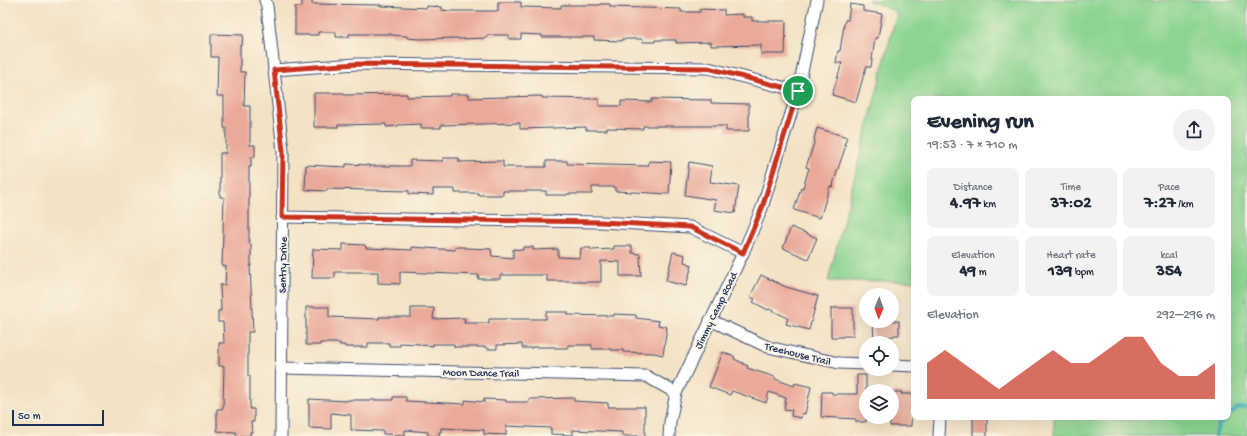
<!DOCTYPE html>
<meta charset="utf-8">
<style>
:root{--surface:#fff;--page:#f2f2f3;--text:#1f2937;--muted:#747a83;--accent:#c8321e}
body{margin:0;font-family:"Gochi Hand",sans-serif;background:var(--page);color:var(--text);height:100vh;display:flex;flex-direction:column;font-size:15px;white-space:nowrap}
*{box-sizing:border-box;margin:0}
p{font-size:13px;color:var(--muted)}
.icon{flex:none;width:22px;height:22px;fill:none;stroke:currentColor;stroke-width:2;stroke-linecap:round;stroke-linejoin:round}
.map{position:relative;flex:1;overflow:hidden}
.side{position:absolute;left:911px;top:96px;width:320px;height:324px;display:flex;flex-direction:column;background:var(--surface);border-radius:8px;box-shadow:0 4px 16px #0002}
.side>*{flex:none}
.needle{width:26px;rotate:181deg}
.tools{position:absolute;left:859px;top:288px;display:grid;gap:8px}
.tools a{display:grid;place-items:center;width:40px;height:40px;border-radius:50%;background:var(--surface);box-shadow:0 4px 16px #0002;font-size:20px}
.scale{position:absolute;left:12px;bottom:10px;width:92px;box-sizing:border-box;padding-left:4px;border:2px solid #1b2f5e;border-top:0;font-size:11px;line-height:14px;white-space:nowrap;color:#1b2f5e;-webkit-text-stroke:3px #fcf5e5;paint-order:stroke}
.pin{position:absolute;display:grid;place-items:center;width:34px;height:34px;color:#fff;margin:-17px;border:2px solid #fff;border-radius:50%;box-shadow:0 1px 4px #0007}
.round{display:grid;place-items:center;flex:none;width:42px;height:42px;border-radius:21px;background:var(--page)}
.head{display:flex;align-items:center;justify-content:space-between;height:68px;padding:0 16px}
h1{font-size:22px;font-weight:700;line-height:30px}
.figures{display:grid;grid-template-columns:repeat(3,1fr);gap:6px;height:68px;padding:4px 16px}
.figures div{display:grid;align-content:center;border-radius:8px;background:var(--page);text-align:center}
.figures b{font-size:17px;font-weight:700}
.figures small{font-size:11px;font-weight:400}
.figures p{font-size:11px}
.chart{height:112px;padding:8px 16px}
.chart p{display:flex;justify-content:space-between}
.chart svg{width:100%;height:72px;margin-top:4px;fill:var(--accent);opacity:.7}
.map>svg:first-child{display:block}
</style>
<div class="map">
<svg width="1247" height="436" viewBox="0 0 1247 436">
<rect width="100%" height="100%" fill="#fcf5e5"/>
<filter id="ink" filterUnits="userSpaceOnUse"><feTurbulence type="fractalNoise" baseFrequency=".025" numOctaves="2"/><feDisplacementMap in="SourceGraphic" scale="8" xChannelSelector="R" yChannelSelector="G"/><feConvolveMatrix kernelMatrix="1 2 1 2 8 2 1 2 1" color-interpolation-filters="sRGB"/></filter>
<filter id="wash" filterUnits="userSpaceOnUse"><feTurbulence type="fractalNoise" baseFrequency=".012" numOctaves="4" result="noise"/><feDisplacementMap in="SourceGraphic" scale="16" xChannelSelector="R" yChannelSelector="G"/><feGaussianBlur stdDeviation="0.9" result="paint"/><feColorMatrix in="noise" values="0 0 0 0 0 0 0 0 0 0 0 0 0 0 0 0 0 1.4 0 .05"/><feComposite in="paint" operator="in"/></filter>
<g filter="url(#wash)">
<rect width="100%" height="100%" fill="#f3e2c4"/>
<polygon fill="#8cd490" stroke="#548277" points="868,0 1247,0 1247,436 1054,436 1054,417 1228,417 1228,99 914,99 914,281 828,281 897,12"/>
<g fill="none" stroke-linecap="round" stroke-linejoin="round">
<g stroke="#3caaba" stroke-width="3.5">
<polyline points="1228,417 1237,408 1247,407"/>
<polyline points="1215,436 1218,426 1228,417"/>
</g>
</g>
<g id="blocks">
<g fill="#eaa999">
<polygon points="302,0 312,0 312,4 381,5 381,6 427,8 427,6 442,7 442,10 450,11 498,11 498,2 521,2 521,7 561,8 561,5 600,5 600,4 610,4 610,7 681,9 681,12 700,12 700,9 724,10 724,15 743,14 743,17 752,17 752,21 786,21 785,54 761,54 761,45 711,46 711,42 676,43 676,40 655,40 655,42 643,42 642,39 622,39 622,41 594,40 594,37 542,37 542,35 521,34 521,39 509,39 509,35 487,35 487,38 458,39 458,38 419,39 407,38 407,36 391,35 391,34 349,34 349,37 336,37 336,32 318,32 318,35 295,35 295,7 302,7"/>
<polygon points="850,4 863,6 863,11 882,14 878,38 875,38 871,67 866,67 856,102 832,95 842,63 836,63 838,51 840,51 844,25 845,20 848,20"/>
<polygon points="211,34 243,35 242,45 240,45 240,72 245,72 244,106 250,106 250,145 255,145 255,157 251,157 251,167 249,167 249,244 251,244 251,266 250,266 253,332 248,332 248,376 250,376 250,409 254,409 254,422 251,422 252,432 250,432 250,436 236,436 236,432 217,431 217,409 223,409 224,366 219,366 219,343 224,343 223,322 218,322 218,311 221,311 220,285 225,285 226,266 222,266 224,197 220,197 220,153 226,153 226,128 224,128 224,96 217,96 218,57 211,57"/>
<polygon points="314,93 344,93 344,95 407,94 407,97 450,96 450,94 469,94 469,98 542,96 542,98 599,99 599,106 621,106 621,101 652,102 652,99 711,100 711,103 749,104 749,131 726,131 726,126 643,126 643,129 607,128 607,130 586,130 586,127 520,129 520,123 441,125 441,128 421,128 421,124 398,125 398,126 386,127 386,124 338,125 338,127 314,127"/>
<polygon points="817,128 847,137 844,145 846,145 834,181 833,187 830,186 820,218 794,210 801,188 803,188 809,168 806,167 815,140 814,139"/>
<polygon points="443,158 459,158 459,162 503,161 503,167 546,167 546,161 567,161 567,164 648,166 649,161 671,162 669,194 615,191 615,187 592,187 592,194 567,194 567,195 546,195 546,191 503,191 503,195 478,195 478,193 455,193 455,189 433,189 433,195 409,194 409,191 327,189 327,191 305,190 306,165 346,167 346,164 369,165 369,166 410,166 410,160 443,161"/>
<polygon points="689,162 712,166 710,182 739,186 735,213 714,210 716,200 685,195"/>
<polygon points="791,227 817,238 808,259 783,248"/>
<polygon points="343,244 365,245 366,248 412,250 412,247 455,250 455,247 465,247 465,248 491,249 492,256 513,258 513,249 523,250 523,247 533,247 533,250 558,249 558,257 580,258 581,248 591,248 591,250 614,249 614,246 632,246 632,253 640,254 641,276 620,276 620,262 601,261 601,282 580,282 580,281 547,281 547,275 500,275 500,279 478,279 479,275 400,272 400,284 378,283 378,272 335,272 335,278 312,278 313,249 343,250"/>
<polygon points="673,252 685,255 684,262 692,265 686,286 666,281"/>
<polygon points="761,275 786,287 818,296 809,330 786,324 788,318 769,309 768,310 753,302 755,299 750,297"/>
<polygon points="306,307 329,307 329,317 379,319 379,317 411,317 411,308 434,308 433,319 465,318 464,323 489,323 489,319 546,319 546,312 568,312 568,315 614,316 614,314 636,315 636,318 659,321 658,325 667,327 663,355 654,353 623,352 623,350 611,350 611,349 592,349 592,345 568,345 568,348 555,348 555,347 532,347 532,348 522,348 522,344 497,345 497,349 487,349 487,347 454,347 454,344 433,344 433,346 420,345 420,344 400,343 400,346 389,346 389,343 368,343 368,347 345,347 345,345 340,345 340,343 320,343 320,345 306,345"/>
<polygon points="831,308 853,308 853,336 843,336 843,337 831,337"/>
<polygon points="873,321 899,321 899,335 894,335 894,336 884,337 884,340 874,341"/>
<polygon points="723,352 735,357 734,359 743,363 743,364 748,366 747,368 775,377 775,379 794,386 795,383 811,387 805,414 802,413 801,418 791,416 792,410 784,409 786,398 769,392 766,403 732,391 730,395 709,387"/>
<polygon points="857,375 866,375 866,422 856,422 856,419 821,417 822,392 832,392 832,394 857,394"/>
<polygon points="892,392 902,392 901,394 913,394 911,426 890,426 890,417 892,417"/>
<polygon points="393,397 406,397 406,401 465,404 465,400 484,402 484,399 506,400 506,402 529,402 529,399 574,398 574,401 608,403 608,407 645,407 645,436 622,436 622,432 573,430 573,435 551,434 551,428 506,426 506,435 484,434 484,430 441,428 441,432 439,432 439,436 428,436 428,432 405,430 405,435 383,434 383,431 351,430 351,415 331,413 331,429 309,428 309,399 347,401 348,400 393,400"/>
<rect x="973" y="417" width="14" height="19"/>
</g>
</g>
</g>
<g filter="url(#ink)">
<use href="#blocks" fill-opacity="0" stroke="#3b4a6d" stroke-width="1"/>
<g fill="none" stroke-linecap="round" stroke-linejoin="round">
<defs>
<g id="street">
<polyline points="265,0 267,6 283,151 281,436"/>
<polyline points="274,70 356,64 708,68 798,91"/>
<polyline points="282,217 601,222 690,227 743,253"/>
<polyline points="710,320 768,347 839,363 866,364"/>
<polyline points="892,365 914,366"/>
<polyline points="281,368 646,376 676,393"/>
<polyline points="669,436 670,422 676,393 743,253 762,208 798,91 817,0"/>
<polyline points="939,436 940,417"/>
</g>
</defs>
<use href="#street" stroke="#3b4a6d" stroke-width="13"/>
<use href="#street" stroke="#fff" stroke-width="11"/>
</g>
</g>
<g fill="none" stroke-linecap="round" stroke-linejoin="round" filter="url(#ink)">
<defs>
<polygon id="route" points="356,64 708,68 798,91 762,208 743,253 690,227 601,222 282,217 283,151 274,70"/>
</defs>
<use href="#route" stroke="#fff" stroke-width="8"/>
<use href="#route" stroke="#c8321e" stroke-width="5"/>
</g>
<g text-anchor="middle" stroke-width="3.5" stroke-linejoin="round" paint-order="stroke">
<g font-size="11" fill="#1b2f5e" stroke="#fcf5e5">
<text transform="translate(282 265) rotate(-89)" y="4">Sentry Drive</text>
<text transform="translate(715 310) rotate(-64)" y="4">Jimmy Camp Road</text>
<text transform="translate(798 353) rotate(14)" y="4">Treehouse Trail</text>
<text transform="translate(481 372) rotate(1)" y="4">Moon Dance Trail</text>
</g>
</g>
</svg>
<div class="tools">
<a><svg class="needle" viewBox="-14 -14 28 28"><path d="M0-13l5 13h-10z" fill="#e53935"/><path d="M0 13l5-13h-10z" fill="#747a83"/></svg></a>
<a><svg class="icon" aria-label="locate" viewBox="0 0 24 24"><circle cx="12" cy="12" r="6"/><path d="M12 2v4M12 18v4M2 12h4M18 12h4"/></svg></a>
<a><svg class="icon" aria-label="layers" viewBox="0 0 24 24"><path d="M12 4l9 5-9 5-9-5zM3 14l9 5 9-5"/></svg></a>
</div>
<div class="scale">50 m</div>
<div class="pin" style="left:798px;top:91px;background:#1e9e55"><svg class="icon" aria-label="arrive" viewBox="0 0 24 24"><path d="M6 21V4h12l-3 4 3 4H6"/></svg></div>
<section class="side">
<div class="head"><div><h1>Evening run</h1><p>19:53 · 7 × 710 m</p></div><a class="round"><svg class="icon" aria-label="share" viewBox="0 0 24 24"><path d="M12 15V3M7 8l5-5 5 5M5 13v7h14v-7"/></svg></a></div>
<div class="figures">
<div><p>Distance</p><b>4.97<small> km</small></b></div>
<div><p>Time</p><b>37:02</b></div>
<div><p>Pace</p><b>7:27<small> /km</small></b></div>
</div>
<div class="figures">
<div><p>Elevation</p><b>49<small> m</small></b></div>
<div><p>Heart rate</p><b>139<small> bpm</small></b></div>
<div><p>kcal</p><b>354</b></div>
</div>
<div class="chart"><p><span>Elevation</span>292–296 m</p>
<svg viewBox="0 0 160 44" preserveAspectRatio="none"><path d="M0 44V22L10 14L20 22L30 30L40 38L50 30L60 22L70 14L80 22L90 22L100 14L110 6L120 6L130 22L140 30L150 30L160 22V44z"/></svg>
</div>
</section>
</div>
